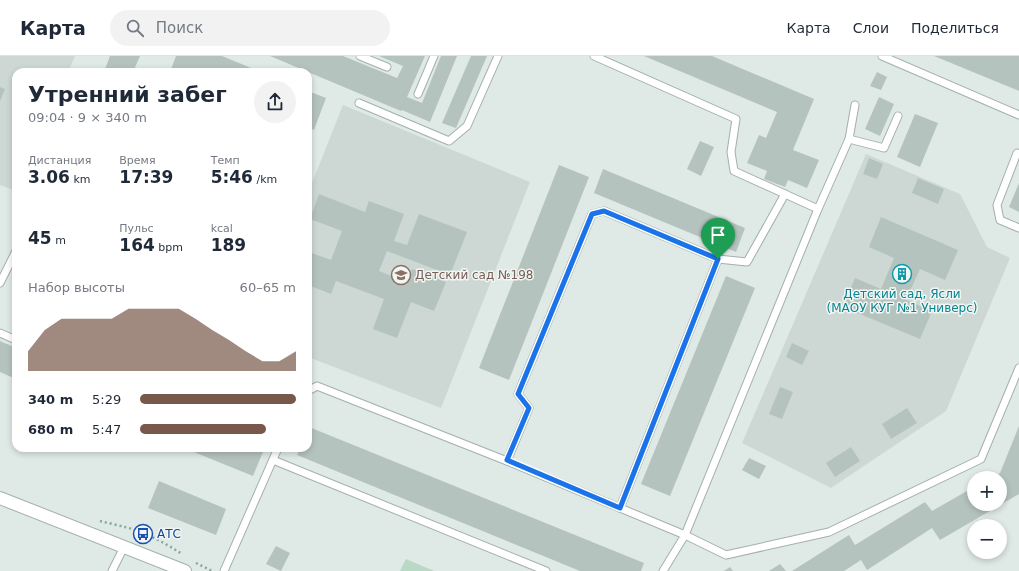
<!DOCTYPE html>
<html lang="ru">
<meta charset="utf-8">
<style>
:root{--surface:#fff;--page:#f2f2f3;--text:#1f2937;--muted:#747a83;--line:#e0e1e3;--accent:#78584a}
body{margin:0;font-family:"DejaVu Sans",sans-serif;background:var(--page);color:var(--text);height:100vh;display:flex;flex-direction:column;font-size:15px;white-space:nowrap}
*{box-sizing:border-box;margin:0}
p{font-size:13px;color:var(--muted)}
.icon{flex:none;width:22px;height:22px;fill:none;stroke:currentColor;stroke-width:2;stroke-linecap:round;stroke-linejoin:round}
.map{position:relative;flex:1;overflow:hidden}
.details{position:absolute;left:12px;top:12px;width:300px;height:384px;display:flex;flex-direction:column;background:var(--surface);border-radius:12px;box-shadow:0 2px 6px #0003}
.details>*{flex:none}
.buttons{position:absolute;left:967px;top:415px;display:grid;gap:8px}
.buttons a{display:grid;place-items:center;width:40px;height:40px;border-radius:50%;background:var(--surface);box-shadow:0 2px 6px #0003;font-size:20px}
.pin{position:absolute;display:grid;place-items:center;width:34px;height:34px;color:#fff;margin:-41px -17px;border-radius:50% 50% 50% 0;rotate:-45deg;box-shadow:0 0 4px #0007}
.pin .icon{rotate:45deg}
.round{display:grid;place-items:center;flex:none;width:42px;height:42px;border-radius:21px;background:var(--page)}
.overview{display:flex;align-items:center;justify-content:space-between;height:68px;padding:0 16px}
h1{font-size:22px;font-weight:700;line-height:30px}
.figures{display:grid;grid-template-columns:repeat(3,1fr);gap:6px;height:68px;padding:4px 16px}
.figures div{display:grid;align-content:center}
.figures b{font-size:17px;font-weight:700}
.figures small{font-size:11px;font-weight:400}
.figures p{font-size:11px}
.chart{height:112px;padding:8px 16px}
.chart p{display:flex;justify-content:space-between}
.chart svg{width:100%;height:72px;margin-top:4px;fill:var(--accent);opacity:.7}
ul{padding:0 16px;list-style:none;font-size:13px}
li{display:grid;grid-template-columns:64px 48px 1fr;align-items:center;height:30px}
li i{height:10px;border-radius:5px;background:var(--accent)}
header{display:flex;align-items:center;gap:24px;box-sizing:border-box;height:56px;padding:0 20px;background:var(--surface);border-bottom:1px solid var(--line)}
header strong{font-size:19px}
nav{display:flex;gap:22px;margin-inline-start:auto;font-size:14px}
.search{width:280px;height:36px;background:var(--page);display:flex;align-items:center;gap:10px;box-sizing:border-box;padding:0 14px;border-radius:22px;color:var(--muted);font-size:15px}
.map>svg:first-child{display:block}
</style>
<header>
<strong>Карта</strong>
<div class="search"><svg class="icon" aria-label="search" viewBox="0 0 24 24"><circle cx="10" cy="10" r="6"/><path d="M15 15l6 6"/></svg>Поиск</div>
<nav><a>Карта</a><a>Слои</a><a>Поделиться</a></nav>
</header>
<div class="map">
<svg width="1019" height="515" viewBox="0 0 1019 515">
<rect width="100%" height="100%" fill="#dfe9e5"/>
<g fill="#cdd8d5">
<polygon points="0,0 75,0 68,16 16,16 16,135 0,129"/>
<polygon points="343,49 530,126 441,352 308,301 308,137"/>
<polygon points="866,98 960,138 987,191 1010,202 946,355 831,432 742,387"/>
</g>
<polygon fill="#b9d8c6" points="406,503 434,515 400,515"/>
<g fill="#b5c3bf">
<polygon points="110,0 140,0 133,16 104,16"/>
<polygon points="176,0 222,0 261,16 170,16"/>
<polygon points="270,0 343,0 397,22 403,10 379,0 425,0 407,41 422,47 441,0 457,0 430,66 402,54 401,55"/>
<polygon points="471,0 487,0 456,72 442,67"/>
<polygon points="644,0 712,0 814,43 793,94 819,104 807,132 788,124 785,131 764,123 767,115 747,107 759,79 766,82 777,56"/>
<polygon points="934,0 1019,0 1019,35"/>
<polygon points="877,16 887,21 881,34 870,30"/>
<polygon points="0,31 5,33 0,45"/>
<polygon points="308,35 326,42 314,74 308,71"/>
<polygon points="879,41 894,48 880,80 865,73"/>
<polygon points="915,58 938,67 920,111 897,101"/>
<polygon points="700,85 714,91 701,120 687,113"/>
<polygon points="869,102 883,108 877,123 863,118"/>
<polygon points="559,109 589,121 509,324 479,312"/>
<polygon points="603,113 745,172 736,196 594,137"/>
<polygon points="918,122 944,133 938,148 912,137"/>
<polygon points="1019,127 1019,156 1009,151"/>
<polygon points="319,138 365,156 369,145 404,158 394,185 407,189 419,158 467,176 450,219 387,195 379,215 407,226 412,213 446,226 434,255 411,246 397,282 373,273 384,243 336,225 331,238 308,229 308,198 309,196 331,204 342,175 310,163"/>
<polygon points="881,161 958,194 945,224 920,213 906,244 932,255 920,283 843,251 855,222 881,233 894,202 869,191"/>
<polygon points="726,220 755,232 670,440 641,428"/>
<polygon points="0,285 16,292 16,323 0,316"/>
<polygon points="792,287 809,295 802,309 786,301"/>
<polygon points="780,331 793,336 782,363 769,358"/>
<polygon points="907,352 917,367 891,383 882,368"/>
<polygon points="1019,370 1019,438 940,484 932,472 867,514 861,504 844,515 792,515 849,479 855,489 925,446 932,455 974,431 974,448 1000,448 1000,422 990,422 1000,417"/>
<polygon points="309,371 644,507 641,515 580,515 297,399 300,392 308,392 308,373"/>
<polygon points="851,391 860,405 835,421 826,407"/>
<polygon points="184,392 253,392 263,396 253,420"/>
<polygon points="749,402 766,410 759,423 742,414"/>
<polygon points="159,425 226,453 216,479 148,452"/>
<polygon points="276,490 290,497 281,515 266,508"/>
<polygon points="780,508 786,515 769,515"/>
<polygon points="730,511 733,515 724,515"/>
</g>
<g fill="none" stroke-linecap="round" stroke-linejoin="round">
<defs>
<g id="lane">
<polyline points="360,0 387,11"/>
<polyline points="594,0 736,63 731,96 734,115 818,153"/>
<polyline points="882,0 1019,59"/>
<polyline points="418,38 434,0"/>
<polyline points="359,47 449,85 467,70 498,0"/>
<polyline points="849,83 884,92 898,60"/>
<polyline points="1017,97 997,149 1000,164 1019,172"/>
<polyline points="0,227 16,195"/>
<polyline points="0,277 16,284"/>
<polyline points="308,335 317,330 507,405 685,479 726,499 829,476 981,403 1019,312"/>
<polyline points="273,404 546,515"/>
<polyline points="507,405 529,352 518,338 592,158 604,155 718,203 747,206 785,138"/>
<polyline points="620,452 718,203"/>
<polyline points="112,515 124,491"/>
<polyline points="224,515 278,392"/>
<polyline points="663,515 685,479 818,153 849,83 855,49"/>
</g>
<polyline id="street" points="0,442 185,515"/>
</defs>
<use href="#lane" stroke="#a3b0ac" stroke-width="9"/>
<use href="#street" stroke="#a3b0ac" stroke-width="14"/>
<g stroke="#82a9a2" stroke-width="2.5" stroke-dasharray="2 3" stroke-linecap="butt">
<path d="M 100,465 C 108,467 117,469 125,471 C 145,476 165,487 182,498"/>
<polyline points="196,507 212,515"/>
</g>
<use href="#lane" stroke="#fff" stroke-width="7"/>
<use href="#street" stroke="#fff" stroke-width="12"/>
</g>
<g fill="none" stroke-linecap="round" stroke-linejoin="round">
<defs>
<polygon id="route" points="604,155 718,203 620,452 507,404 529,352 518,338 592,158"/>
</defs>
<use href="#route" stroke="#fff" stroke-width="8"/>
<use href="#route" stroke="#1a73e8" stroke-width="5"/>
</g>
<defs>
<symbol id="building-ring" viewBox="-11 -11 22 22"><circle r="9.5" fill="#eff6f3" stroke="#0f9aa8" stroke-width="1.5"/><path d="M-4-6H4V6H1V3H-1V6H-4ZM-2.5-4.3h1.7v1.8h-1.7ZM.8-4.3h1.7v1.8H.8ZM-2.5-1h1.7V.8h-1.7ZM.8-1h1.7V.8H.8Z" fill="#0f9aa8"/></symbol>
<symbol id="school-ring" viewBox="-11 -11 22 22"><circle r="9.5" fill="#eff6f3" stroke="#8d6e63" stroke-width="1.5"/><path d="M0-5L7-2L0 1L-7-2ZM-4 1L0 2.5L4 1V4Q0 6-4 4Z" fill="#8d6e63"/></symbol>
<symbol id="bus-ring" viewBox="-11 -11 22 22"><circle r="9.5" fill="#eff6f3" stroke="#1a4fb4" stroke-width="1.5"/><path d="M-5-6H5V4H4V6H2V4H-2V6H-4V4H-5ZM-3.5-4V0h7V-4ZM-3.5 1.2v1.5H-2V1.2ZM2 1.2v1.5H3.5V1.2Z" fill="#1a4fb4"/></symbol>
</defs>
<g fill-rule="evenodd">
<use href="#building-ring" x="891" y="207" width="22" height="22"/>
<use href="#school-ring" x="390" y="208" width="22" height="22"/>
<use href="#bus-ring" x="132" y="467" width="22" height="22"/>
</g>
<g text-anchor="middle" stroke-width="3" stroke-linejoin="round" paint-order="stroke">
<g font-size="12" fill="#785e54" stroke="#eff6f3" text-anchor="start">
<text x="415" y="223">Детский сад №198</text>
</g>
<g font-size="12" fill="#0d838f" stroke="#eff6f3">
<text x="902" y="242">Детский сад, Ясли<tspan x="902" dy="14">(МАОУ КУГ №1 Универс)</tspan></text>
</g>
<g font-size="12" fill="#164399" stroke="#eff6f3" text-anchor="start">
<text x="157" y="482">АТС</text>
</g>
</g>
</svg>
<div class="buttons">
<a>+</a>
<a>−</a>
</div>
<div class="pin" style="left:718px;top:203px;background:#1e9e55"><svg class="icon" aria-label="arrive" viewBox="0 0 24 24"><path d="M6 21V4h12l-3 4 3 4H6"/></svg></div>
<section class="details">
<div class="overview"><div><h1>Утренний забег</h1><p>09:04 · 9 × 340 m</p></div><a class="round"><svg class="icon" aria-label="share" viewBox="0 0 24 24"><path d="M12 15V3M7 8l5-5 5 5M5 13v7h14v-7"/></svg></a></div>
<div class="figures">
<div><p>Дистанция</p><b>3.06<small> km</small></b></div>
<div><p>Время</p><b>17:39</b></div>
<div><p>Темп</p><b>5:46<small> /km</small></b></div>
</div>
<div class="figures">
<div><b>45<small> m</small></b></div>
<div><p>Пульс</p><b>164<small> bpm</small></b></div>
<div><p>kcal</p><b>189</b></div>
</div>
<div class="chart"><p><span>Набор высоты</span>60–65 m</p>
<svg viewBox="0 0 160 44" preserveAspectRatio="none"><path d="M0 44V32L10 19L20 12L30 12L40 12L50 12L60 6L70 6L80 6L90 6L100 12L110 19L120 25L130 32L140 38L150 38L160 32V44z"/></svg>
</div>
<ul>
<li><b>340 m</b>5:29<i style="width:100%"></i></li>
<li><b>680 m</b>5:47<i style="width:81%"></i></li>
</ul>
</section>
</div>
